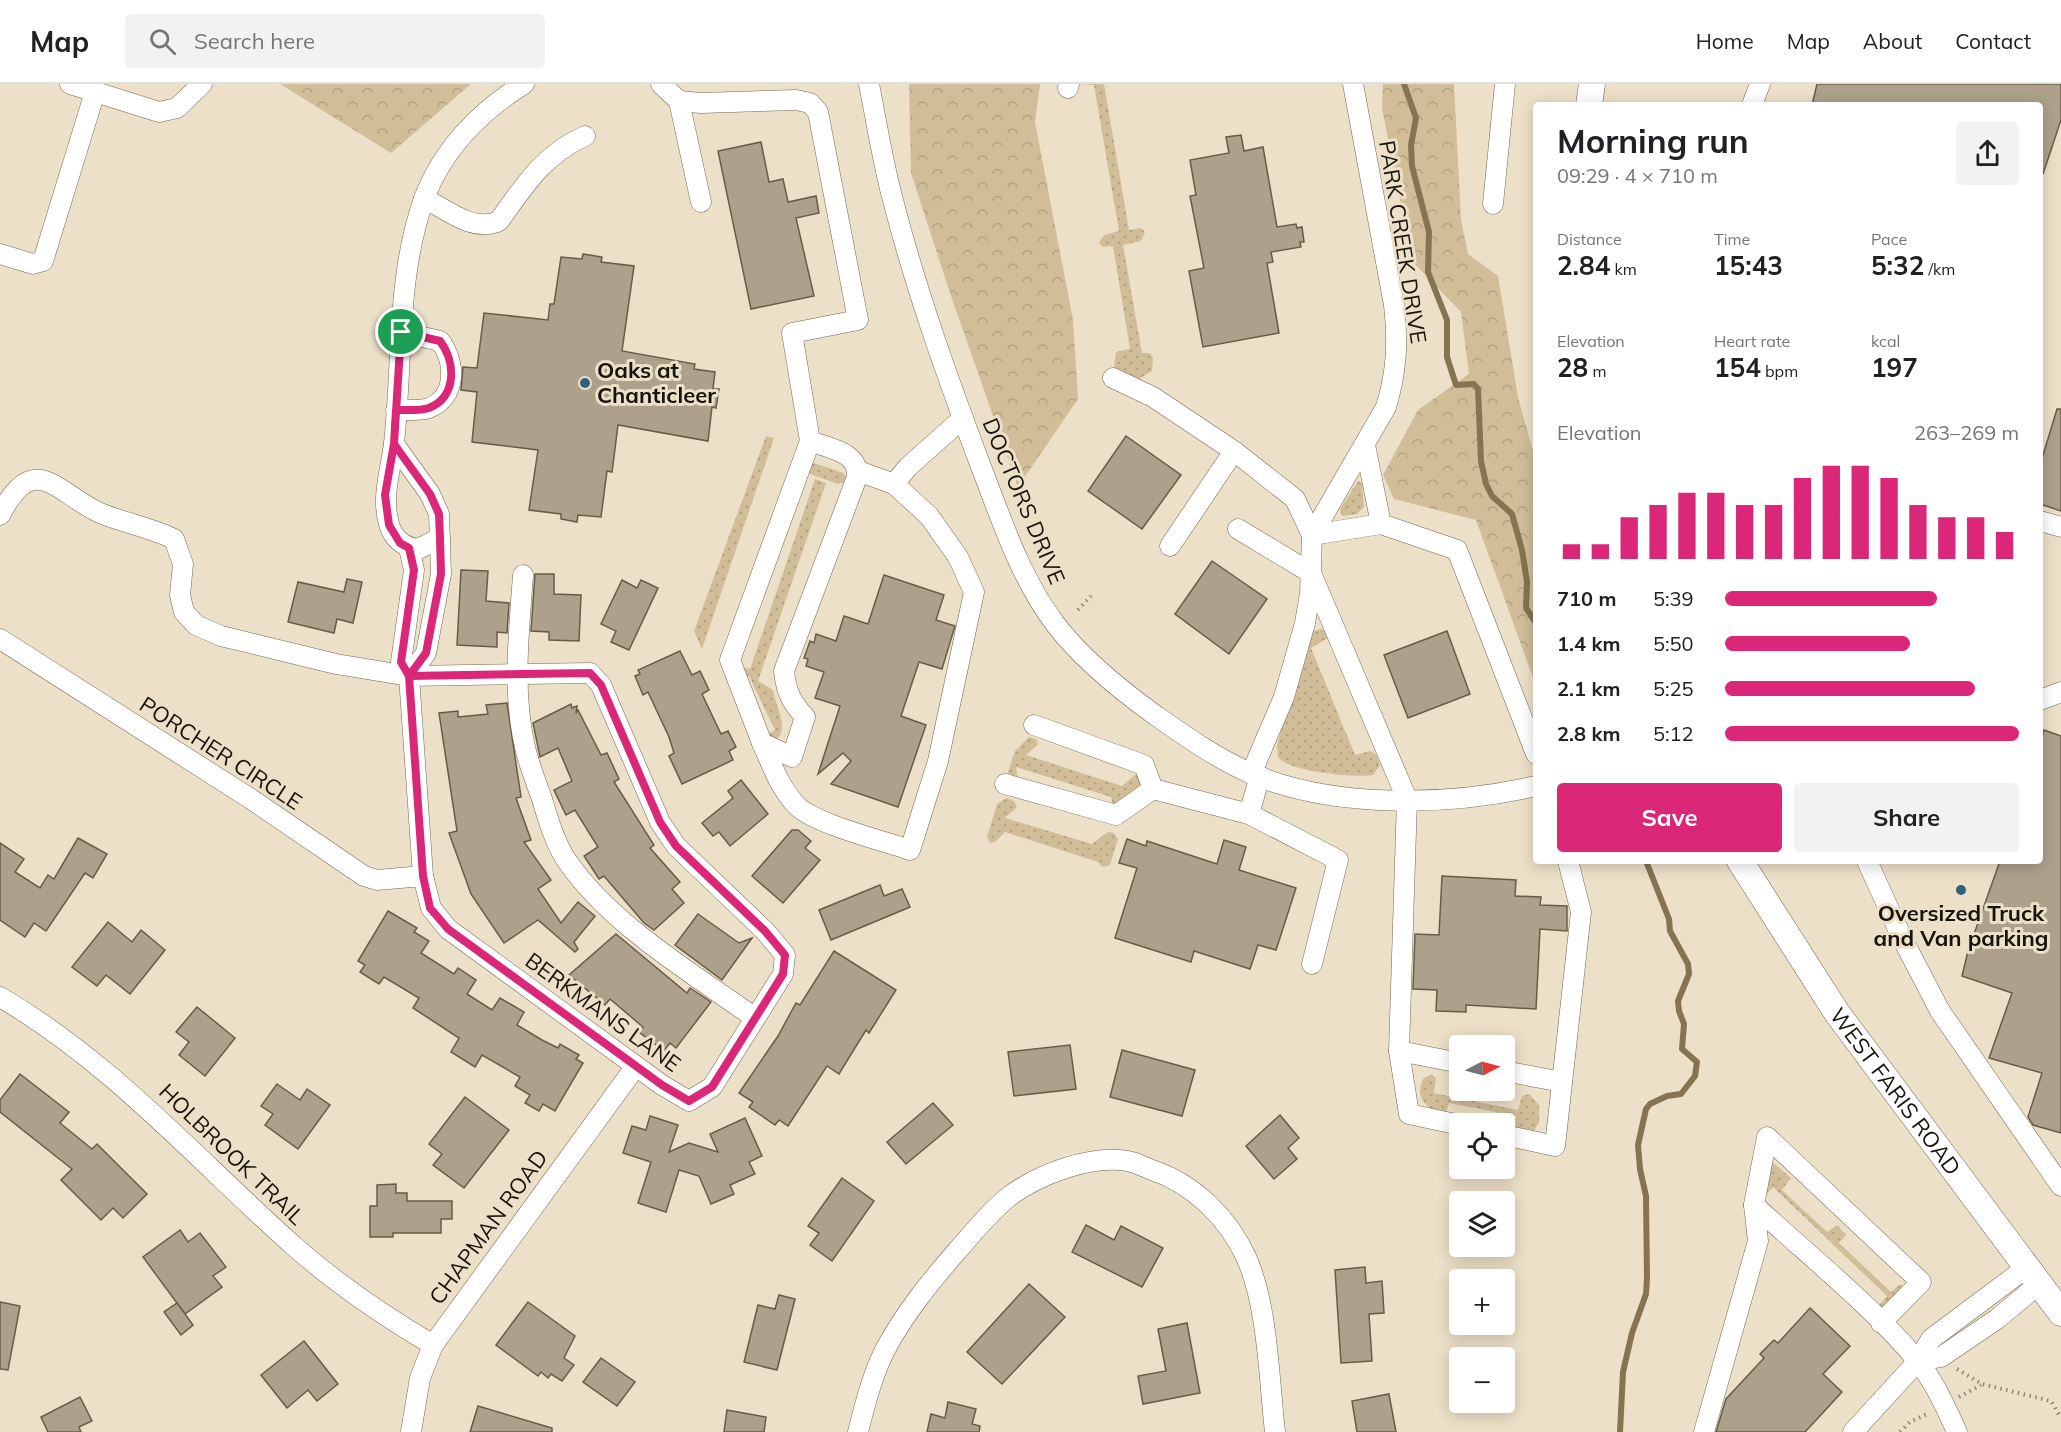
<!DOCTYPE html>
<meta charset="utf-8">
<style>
:root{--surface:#fff;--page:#f2f2f2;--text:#202124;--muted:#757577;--line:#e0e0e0;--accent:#db2777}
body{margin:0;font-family:Mulish,sans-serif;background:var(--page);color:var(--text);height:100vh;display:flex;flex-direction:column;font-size:22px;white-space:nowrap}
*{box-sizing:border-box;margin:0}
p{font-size:20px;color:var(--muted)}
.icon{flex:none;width:33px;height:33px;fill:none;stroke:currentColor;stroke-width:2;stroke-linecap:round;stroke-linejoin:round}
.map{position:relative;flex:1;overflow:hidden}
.details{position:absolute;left:1533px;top:18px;width:510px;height:762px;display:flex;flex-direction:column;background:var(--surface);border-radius:6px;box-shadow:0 3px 15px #0003}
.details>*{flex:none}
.needle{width:39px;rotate:84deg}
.controls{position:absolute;left:1449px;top:951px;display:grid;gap:12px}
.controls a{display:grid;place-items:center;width:66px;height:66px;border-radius:6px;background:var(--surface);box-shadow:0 3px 15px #0003;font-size:30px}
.pin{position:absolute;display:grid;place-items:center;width:51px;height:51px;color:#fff;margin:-26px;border:3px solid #fff;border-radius:50%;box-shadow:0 2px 6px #0007}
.round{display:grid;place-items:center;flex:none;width:63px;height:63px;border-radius:6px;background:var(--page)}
.head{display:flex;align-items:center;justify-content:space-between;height:102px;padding:0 24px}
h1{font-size:33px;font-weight:700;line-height:45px}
.metrics{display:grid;grid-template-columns:repeat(3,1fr);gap:9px;height:102px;padding:6px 24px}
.metrics div{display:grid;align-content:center}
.metrics b{font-size:26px;font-weight:700}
.metrics small{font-size:16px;font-weight:400}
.metrics p{font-size:16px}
.chart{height:168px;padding:12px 24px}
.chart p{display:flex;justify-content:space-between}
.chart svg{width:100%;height:108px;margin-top:6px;stroke:var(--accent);stroke-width:6}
.button{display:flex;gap:12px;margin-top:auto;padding:12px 24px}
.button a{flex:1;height:69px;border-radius:6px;background:var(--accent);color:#fff;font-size:24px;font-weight:700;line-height:69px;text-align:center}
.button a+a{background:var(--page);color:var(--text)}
ul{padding:0 24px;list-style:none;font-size:20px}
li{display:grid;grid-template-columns:96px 72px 1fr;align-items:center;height:45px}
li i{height:15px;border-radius:8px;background:var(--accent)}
header{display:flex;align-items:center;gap:36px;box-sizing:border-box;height:84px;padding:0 30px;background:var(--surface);border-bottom:2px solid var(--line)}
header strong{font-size:28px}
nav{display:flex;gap:33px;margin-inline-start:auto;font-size:21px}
.search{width:420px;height:54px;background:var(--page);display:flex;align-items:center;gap:15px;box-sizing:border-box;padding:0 21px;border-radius:6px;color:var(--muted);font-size:22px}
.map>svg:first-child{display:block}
</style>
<header>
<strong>Map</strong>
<div class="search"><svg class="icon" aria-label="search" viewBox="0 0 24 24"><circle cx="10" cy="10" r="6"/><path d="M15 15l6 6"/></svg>Search here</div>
<nav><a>Home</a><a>Map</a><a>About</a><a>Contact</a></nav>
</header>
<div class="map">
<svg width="2061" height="1348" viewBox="0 0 2061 1348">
<defs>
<pattern id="forest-crowns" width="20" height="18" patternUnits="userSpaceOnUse" patternTransform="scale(1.5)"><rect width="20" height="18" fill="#d1bd98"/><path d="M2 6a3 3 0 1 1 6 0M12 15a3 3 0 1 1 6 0" fill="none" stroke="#b3a282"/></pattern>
<pattern id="garden-dots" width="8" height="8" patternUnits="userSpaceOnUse" patternTransform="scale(1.5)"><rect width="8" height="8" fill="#d1bd98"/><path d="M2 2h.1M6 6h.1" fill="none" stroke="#b3a282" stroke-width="1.8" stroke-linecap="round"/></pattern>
</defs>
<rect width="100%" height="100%" fill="#ede0c8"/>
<g fill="url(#forest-crowns)">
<polygon points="280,0 471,0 391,69"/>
<polygon points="909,0 1040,0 1035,38 1073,236 1078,315 1018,403 950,209 911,89"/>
<polygon points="1383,0 1454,0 1461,136 1468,170 1498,192 1518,313 1536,378 1536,602 1476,436 1394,415 1383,391 1418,326 1469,290 1461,228 1412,177 1382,24"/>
</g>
<g fill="url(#garden-dots)">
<polygon points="1079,0 1104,0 1129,146 1141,144 1145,148 1141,157 1123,161 1142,269 1150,269 1153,274 1152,287 1139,295 1116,289 1114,284 1116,268 1130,265 1113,162 1103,163 1099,159 1104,151 1119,147 1094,1"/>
<polygon points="766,352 774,354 702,565 694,547"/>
<polygon points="811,378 843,389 846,392 844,398 838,400 804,388"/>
<path d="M 815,395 L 826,399 L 758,597 L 773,606 C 775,621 790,644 776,656 L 764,652 L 775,646 L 749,592 L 737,597 L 737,582 L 750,585 Z"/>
<polygon points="1358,397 1362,399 1364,423 1357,430 1342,432 1340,425"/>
<path d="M 1321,545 L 1327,548 L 1328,554 L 1311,564 L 1355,671 L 1370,667 L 1376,670 L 1380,681 L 1373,691 C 1355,694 1289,688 1278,673 L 1277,661 L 1309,548 Z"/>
<polygon points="1029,653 1036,655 1038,660 1026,671 1122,702 1136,690 1147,697 1115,732 1111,713 1016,683 1018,696 1006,694 1015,667"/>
<polygon points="1006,714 1014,717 1017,723 1005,734 1092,760 1108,748 1114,749 1118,755 1110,781 1102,783 1098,778 1005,748 995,758 990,759 987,753 997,720"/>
<path d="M 1431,990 L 1436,994 L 1434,1009 L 1518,1026 L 1522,1012 L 1529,1010 L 1539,1021 L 1539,1038 L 1533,1049 L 1515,1044 L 1516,1032 L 1449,1019 L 1446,1029 L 1438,1031 C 1424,1019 1415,1014 1423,995 Z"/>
<polygon points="1771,1077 1791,1094 1782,1106 1827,1148 1837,1141 1846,1151 1839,1159 1891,1208 1899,1201 1903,1201 1882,1226 1879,1221 1887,1212 1773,1103 1764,1113"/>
</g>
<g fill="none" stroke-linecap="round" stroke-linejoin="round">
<g stroke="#867351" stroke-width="6">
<polyline points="1404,0 1416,34 1411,61 1412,82 1429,148 1428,188 1447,236 1447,273 1456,301 1474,300 1478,305 1481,377 1486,400 1492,412 1512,430 1522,466 1527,498 1526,524 1536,539"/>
<polyline points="1620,1348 1623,1288 1632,1249 1646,1210 1647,1194 1646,1112 1640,1085 1638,1061 1646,1025 1650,1020 1667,1012 1681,1010 1695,992 1697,978 1682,965 1684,940 1679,927 1678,917 1689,890 1688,880 1670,847 1669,835 1646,777"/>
</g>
</g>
<g fill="#ada18b" stroke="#685c48" stroke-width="1.5">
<polygon points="1817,0 2061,0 2061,36 2043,90 2040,90 2040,21 1812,21"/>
<polygon points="1241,51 1244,67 1263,63 1277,143 1296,140 1297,144 1302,143 1304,158 1300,158 1301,163 1271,168 1273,178 1267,179 1279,249 1203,263 1189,187 1204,184 1190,112 1196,111 1190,76 1229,69 1226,53"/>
<polygon points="761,58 769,98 783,95 788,118 816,112 819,129 796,134 814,212 751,225 718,67"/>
<polygon points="583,170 602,173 601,178 634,182 622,267 695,280 694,285 715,288 713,305 719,305 716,324 712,323 708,357 618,341 612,388 607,387 601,433 578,431 577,438 561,435 561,430 529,426 538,366 472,358 477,308 461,306 463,283 477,284 484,229 548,236 550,220 554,220 561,173 582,175"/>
<polygon points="2057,325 2061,325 2061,427 2040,420 2040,381"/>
<polygon points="1126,352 1181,391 1142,445 1088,407"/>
<polygon points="1212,477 1267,515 1229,570 1175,530"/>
<polygon points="461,486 488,487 486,517 509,519 507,549 497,548 497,563 457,561"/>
<polygon points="535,490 554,490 554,510 581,511 579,557 549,556 549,548 531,547"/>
<polygon points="884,491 944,511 936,536 955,542 942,585 919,578 901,632 926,641 898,723 831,700 851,677 843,669 818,690 840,622 815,614 824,588 806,582 808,575 804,574 810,557 814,559 816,550 836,557 844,532 868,540"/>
<polygon points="347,495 362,498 353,539 337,535 334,549 288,538 298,498 344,508"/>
<polygon points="622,496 637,504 641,496 658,504 629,566 611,558 616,547 601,540"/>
<polygon points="1447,547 1470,610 1408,634 1384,571"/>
<polygon points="680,567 692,591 700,587 709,606 702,610 721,650 728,647 736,663 729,667 733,676 682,700 669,672 674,669 669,653 648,608 643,611 635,592 640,590 638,586"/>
<polygon points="507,619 521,713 516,714 531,756 524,758 551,796 538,805 561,839 578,818 595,832 574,858 578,865 575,868 538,836 504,859 471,810 449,749 457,747 439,629 458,627 458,633 488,630 486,621"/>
<polygon points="571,620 572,624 577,622 576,629 578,626 601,671 607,669 619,695 614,698 654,761 650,764 680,798 672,805 684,819 654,846 644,839 604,792 599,795 584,772 598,763 575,726 566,731 554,706 572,697 558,664 540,673 533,639"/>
<polygon points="2044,646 2061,652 2061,1049 2033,1041 2028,1033 2042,989 1989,974 2012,909 1962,892 1968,867 2000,777 2040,777 2040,659"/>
<polygon points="741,696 768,730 730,762 719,748 713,752 702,739 733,714 728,707"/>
<polygon points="792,746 798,746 811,757 805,764 820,776 783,819 752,792"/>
<polygon points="78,754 107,770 93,794 85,789 46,847 34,839 25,853 0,836 0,759 24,775 15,788 40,804 48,791 54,795"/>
<polygon points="1127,755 1146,762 1147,757 1217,780 1224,756 1246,763 1239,786 1296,804 1276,866 1258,861 1250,885 1194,867 1191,878 1115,854 1137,784 1119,779"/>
<polygon points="1442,792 1516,796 1515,812 1541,813 1540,821 1567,822 1567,847 1540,845 1536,925 1466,921 1466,928 1436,927 1437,906 1413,905 1415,850 1439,851"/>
<polygon points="880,801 884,812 902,805 910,823 831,856 819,826"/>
<polygon points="388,827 417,844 414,848 429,857 421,869 454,890 458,884 476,896 467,910 492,926 500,914 524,928 517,941 542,956 558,964 560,960 579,971 576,975 583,979 555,1027 543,1020 539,1027 525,1019 530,1011 515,1002 520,993 482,971 475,983 451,968 459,954 413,924 419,914 384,893 379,900 360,888 365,881 358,877"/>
<polygon points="698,830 739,859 752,854 722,896 675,861"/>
<polygon points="108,838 132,858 141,846 165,866 130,910 106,891 97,902 72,883"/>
<polygon points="616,850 687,909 690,904 711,918 676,964 670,959 664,967 639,948 643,943 610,915 605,921 569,891"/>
<polygon points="834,867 896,906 869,949 866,946 839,990 827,982 788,1042 779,1036 775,1041 749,1023 753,1018 739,1009 778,952 796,919 800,921"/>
<polygon points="197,923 235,954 205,992 179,971 189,958 176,948"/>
<polygon points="1070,961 1076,1005 1014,1012 1008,968"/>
<polygon points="1122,966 1195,986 1182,1032 1110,1013"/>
<polygon points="20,990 69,1028 60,1039 92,1065 97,1060 147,1110 123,1134 113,1124 101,1136 61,1096 72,1085 0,1028 0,1016"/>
<polygon points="277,1000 300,1016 307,1005 330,1021 298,1065 265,1041 273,1030 261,1022"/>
<polygon points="465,1013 509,1046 464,1104 433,1081 442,1070 429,1060"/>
<polygon points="933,1019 953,1041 906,1080 887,1058"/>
<polygon points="1280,1031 1299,1054 1288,1064 1297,1075 1274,1095 1246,1062"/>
<polygon points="650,1032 678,1041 669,1068 689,1059 718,1068 710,1050 745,1034 762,1072 749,1078 755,1090 730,1101 734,1110 711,1120 699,1092 679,1086 666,1128 638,1119 651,1078 623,1069 632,1042 646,1046"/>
<polygon points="842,1094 874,1117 832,1177 810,1161 819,1149 808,1142"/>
<polygon points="396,1100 396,1109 407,1109 407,1117 452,1117 452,1135 441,1135 441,1149 393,1149 393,1153 370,1153 370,1122 377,1122 377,1101"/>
<polygon points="1086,1141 1114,1156 1121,1142 1163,1164 1142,1203 1072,1168"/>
<polygon points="180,1146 188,1158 200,1149 226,1183 213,1192 222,1203 185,1230 143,1173"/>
<polygon points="1365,1183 1366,1199 1382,1197 1384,1229 1369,1230 1372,1277 1341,1279 1335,1186"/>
<polygon points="1029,1200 1065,1233 1002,1300 967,1268"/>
<polygon points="779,1211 795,1215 777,1286 744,1278 758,1221 775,1225"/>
<polygon points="0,1218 20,1222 8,1286 0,1285"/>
<polygon points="528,1218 575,1252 564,1274 574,1281 562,1297 551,1290 548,1294 541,1288 538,1292 496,1261"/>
<polygon points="177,1219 193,1241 181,1251 164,1228"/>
<polygon points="1810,1224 1850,1262 1823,1290 1842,1308 1805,1348 1716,1348 1726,1315 1764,1274 1760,1270 1774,1256 1778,1259"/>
<polygon points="1187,1239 1200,1309 1143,1320 1138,1292 1166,1287 1158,1245"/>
<polygon points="304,1257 338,1300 317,1317 308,1306 287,1324 261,1291"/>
<polygon points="601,1274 635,1298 617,1322 583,1298"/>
<polygon points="1389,1310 1396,1348 1357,1348 1352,1317"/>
<polygon points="80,1313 92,1337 79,1343 81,1348 48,1348 41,1333"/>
<polygon points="948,1318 976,1325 972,1340 980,1342 979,1348 927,1348 931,1330 945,1334"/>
<polygon points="478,1322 552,1344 552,1348 470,1348"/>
<polygon points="727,1326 766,1333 764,1348 724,1348"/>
</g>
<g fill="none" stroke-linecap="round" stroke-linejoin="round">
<defs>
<g id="minor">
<polyline points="70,0 159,28 177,24 202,0"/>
<polyline points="661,0 679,17 701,118"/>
<path d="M 869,0 C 877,40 883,81 894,120 C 917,209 948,295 980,380 C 1001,434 1020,494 1056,541 C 1083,576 1119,605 1155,631 C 1185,652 1216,674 1250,689 C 1333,725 1449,722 1536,702"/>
<polyline points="1068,4 1069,0"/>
<path d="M 679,17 L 701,19 L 796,16 L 810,19 L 818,28 L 858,236 L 792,249 L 810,357 L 730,576 L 762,659 L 792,673 L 805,633 C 791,618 786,607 784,587 L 857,393 C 859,368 831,365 810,357"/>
<polyline points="1752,21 1760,0"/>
<path d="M 424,114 C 447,126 474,149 499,137 C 524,102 544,70 585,52"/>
<polyline points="1493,120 1505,0"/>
<polyline points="0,170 33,180 43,177 95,8"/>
<polyline points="1113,294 1153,313 1234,367 1295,415 1312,451 1381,440"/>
<path d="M 396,326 C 406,326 420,327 429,324 C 457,313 456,278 440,257 L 401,248"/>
<polyline points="394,360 430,410 439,430 441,490 426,569 409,592"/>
<polyline points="1365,361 1381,440 1457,466 1536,670"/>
<polyline points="858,387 894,400 908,383 963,334"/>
<path d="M 0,431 C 35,365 55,408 100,429 C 124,439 149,443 174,455 L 183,480 L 180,511 L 184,528 L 196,541 L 221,552 L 336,580 L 409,592 L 590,589 L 601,601 L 660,738 L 676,762 L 765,847 L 785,871 L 783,890 L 712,1003 L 689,1017 L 662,1001 L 448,845 L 431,824 L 423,792 L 409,592 L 401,578 L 414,486 L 409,464"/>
<polyline points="2040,437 2061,443"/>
<polyline points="1238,445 1311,489 1407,715 1399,967 1409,1030 1460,1041"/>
<path d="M 440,454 L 418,465 C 404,463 393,455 389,440 C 381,413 391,386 394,359 C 403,278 396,193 424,115 C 442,66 480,27 524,0"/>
<polyline points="1170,462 1234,367"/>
<path d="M 523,491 C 519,547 512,608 525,663 C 529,681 536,698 542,715 C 548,735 554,756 565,774 C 608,839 692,889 755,934"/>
<polyline points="0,555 251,715 364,792 377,796 423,792"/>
<polyline points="2040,616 2061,608"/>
<polyline points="1034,641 1144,681 1153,705 1249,730"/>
<path d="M 762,659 C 772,681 779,702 795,720 C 811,739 884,757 910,766 L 938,677 L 974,508 L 958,473 L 929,432 L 894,400"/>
<path d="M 1251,690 L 1284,613 L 1305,539 L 1310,510 L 1312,451 L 1386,323 C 1397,287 1398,258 1394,221 L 1353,0"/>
<polyline points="1260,692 1249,730 1338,776 1312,880"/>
<polyline points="1005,700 1116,731 1153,705"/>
<polyline points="1867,777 1903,856 1940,927 2061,1102"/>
<path d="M 0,913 C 113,979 198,1077 295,1163 C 338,1201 384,1232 433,1261"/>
<polyline points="1399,967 1460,979"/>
<polyline points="1504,987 1562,998"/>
<polyline points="1504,1051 1555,1062 1581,828 1568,777"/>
<path d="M 1881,1239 L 1921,1198 L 1767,1053 L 1754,1121 C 1808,1171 1869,1219 1917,1276 C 1934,1297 1946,1324 1957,1348"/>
<polyline points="1918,1277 1941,1273 1997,1235 2039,1200"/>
<polyline points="411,1348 420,1294 433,1261 636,982"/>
<path d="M 858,1348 C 865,1320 872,1292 885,1266 C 904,1230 930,1198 957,1167 C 974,1148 990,1127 1011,1111 C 1040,1090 1090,1071 1127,1077 C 1135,1078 1144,1083 1152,1086 C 1194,1100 1228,1134 1246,1173 C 1268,1221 1269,1296 1275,1348"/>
<polyline points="1704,1348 1758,1157 1754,1121"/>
<polyline points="1853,1348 1918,1277 1931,1255 2026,1184"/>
</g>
<g id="major">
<polyline points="1589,21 1592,0"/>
<path id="s1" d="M 1740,777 L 1837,929 L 2061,1229"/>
</g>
</defs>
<use href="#minor" stroke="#726752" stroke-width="21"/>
<use href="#major" stroke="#726752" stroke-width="27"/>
<g stroke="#8f8574" stroke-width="4" stroke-dasharray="1.5 4.5" stroke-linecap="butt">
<polyline points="1078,526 1091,512"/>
<polyline points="1957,1285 1982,1300 2051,1317 2061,1334"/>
<polyline points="1959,1313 1981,1301"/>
<polyline points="1900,1348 1910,1338 1929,1329"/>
</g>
<use href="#minor" stroke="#fff" stroke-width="20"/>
<use href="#major" stroke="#fff" stroke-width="26"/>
</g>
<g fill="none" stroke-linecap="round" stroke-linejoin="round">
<defs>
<path id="route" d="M 401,248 L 394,360 L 385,411 L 389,441 L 400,459 L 409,464 L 414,486 L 401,578 L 409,592 L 423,792 L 430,824 L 448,845 L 662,1001 L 689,1017 L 712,1003 L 783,890 L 785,871 L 765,847 L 676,762 L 660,738 L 601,601 L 590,589 L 409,592 L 426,569 L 441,490 L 440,454 L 439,430 L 430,410 L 394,360 L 396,326 C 406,326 420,327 429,324 C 457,313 456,278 440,257 L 401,248"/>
</defs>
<use href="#route" stroke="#fff" stroke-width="12"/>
<use href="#route" stroke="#db2777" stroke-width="8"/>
</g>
<g fill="#31607f" stroke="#ede0c8" stroke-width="2">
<circle cx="585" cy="299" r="6"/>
<circle cx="1961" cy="806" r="6"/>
</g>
<g text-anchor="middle" stroke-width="6" stroke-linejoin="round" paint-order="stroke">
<g font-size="22" fill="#18130b" stroke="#ede0c8">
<text transform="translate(1403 158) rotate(81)" y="8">PARK CREEK DRIVE</text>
<text transform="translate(1024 417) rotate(67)" y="8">DOCTORS DRIVE</text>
<text transform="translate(221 669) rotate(33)" y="8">PORCHER CIRCLE</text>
<text transform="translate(603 928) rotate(36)" y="8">BERKMANS LANE</text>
<text dy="8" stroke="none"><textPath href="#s1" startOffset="278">WEST FARIS ROAD</textPath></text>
<text transform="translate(232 1070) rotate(44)" y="8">HOLBROOK TRAIL</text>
<text transform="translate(488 1143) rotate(-54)" y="8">CHAPMAN ROAD</text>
</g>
<g font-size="22" font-weight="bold" fill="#18130b" stroke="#ede0c8" text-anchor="start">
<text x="597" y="294">Oaks at<tspan x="597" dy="25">Chanticleer</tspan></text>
<text x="1961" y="837" text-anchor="middle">Oversized Truck<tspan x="1961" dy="25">and Van parking</tspan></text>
</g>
</g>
</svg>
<div class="controls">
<a><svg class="needle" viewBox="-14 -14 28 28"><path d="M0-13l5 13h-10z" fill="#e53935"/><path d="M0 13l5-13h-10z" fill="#757577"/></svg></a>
<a><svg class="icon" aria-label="locate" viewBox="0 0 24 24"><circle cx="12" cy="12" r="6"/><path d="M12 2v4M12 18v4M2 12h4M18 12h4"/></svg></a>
<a><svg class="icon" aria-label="layers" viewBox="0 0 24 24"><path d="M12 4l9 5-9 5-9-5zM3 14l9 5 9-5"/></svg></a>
<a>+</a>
<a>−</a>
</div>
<div class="pin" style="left:401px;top:248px;background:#1e9e55"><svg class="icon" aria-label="arrive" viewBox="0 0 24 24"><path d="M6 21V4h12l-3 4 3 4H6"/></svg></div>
<section class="details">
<div class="head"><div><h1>Morning run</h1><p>09:29 · 4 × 710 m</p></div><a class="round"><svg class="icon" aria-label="share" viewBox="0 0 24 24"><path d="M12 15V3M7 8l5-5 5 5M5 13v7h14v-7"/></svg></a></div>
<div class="metrics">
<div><p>Distance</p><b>2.84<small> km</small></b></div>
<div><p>Time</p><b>15:43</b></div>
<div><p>Pace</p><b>5:32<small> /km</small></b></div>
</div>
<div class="metrics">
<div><p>Elevation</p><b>28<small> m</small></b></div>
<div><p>Heart rate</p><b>154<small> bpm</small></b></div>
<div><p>kcal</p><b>197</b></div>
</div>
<div class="chart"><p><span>Elevation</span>263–269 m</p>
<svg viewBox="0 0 160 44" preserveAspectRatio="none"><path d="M5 44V38M15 44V38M25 44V27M35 44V22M45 44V17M55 44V17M65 44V22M75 44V22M85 44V11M95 44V6M105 44V6M115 44V11M125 44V22M135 44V27M145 44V27M155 44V33"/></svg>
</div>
<ul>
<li><b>710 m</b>5:39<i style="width:72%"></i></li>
<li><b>1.4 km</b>5:50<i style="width:63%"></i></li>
<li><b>2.1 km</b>5:25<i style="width:85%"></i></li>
<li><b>2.8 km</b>5:12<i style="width:100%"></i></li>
</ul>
<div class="button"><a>Save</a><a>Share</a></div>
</section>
</div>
